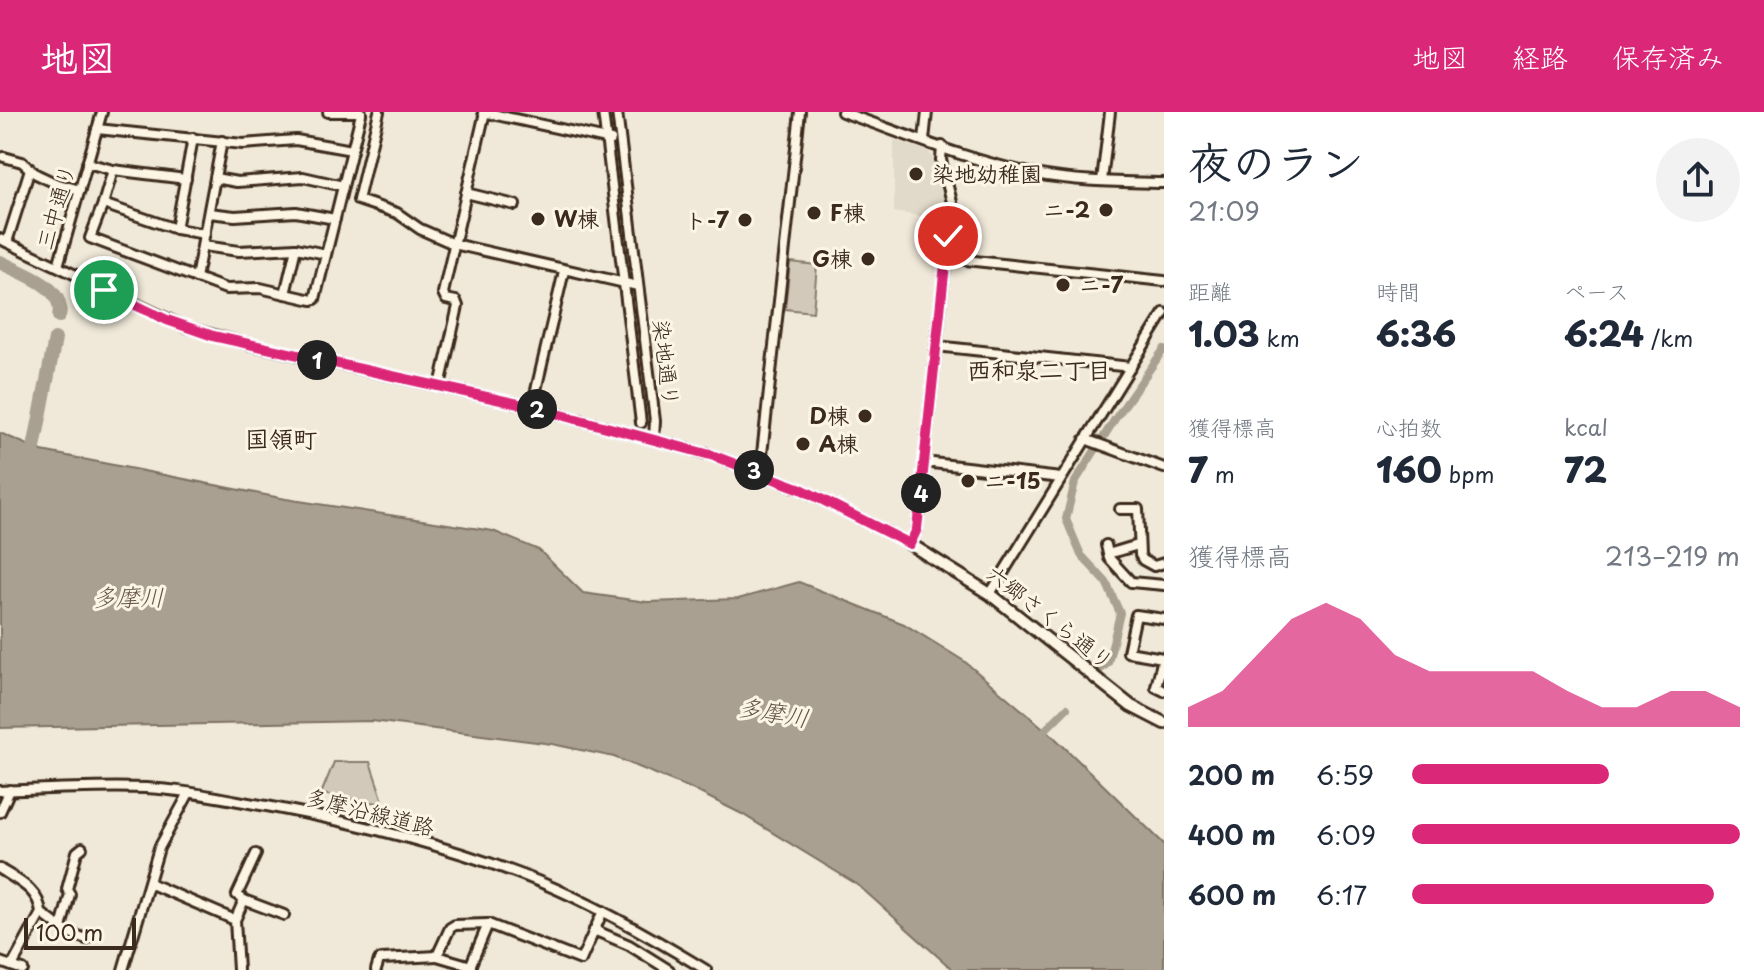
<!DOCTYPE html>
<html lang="ja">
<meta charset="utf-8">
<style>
:root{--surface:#fff;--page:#f2f2f3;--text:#1f2937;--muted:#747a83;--accent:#db2777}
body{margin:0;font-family:"Playpen Sans","Klee One",sans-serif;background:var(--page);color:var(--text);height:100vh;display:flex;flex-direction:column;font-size:30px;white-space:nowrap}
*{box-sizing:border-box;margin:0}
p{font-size:26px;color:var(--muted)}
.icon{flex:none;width:44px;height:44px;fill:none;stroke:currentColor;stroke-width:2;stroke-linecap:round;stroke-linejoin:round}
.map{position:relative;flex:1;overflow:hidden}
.side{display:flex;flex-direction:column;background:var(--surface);width:600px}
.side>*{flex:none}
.scale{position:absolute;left:24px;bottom:20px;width:112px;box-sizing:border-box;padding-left:8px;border:4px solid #3b2a1e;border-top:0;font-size:22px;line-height:28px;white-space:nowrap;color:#3b2a1e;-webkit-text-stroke:6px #fcf5e5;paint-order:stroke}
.pin{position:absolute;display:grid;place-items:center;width:68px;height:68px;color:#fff;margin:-34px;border:4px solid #fff;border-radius:50%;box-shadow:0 2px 8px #0007}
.km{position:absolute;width:40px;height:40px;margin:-20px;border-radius:50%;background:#222;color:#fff;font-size:22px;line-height:40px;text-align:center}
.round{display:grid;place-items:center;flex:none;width:84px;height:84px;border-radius:42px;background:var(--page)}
.overview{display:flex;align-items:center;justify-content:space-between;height:136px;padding:0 24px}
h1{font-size:44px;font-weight:800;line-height:60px}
.stats{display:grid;grid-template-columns:repeat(3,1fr);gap:12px;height:136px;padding:8px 24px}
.stats div{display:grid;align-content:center}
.stats b{font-size:34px;font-weight:800}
.stats small{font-size:22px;font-weight:400}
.stats p{font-size:22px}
.chart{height:224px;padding:16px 24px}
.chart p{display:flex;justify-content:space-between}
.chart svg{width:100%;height:144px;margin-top:8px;fill:var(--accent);opacity:.7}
ul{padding:0 24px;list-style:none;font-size:26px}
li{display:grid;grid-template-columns:128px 96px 1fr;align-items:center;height:60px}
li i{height:20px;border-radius:10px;background:var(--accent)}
header{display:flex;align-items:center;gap:48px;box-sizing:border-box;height:112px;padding:0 40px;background:var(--accent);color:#fff}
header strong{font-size:38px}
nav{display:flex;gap:44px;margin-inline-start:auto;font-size:28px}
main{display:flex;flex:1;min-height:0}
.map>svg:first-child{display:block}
</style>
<header>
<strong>地図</strong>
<nav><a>地図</a><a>経路</a><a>保存済み</a></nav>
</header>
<main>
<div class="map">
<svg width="1164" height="858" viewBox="0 0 1164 858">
<rect width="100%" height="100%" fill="#f0e9d9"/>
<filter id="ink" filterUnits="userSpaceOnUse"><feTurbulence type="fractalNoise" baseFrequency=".0125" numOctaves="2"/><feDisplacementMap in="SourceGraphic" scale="16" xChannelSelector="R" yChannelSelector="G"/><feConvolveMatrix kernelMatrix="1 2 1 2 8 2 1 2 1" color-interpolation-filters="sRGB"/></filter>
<g filter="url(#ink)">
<polygon fill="#e1d9c9" points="894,28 929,40 935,50 942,75 946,93 944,108 894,100"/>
<g fill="#d2c9ba" stroke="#867a6c" stroke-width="2">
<polygon points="790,150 817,153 813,200 785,197"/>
<polygon points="334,650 370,650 384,692 321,682"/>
</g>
<polygon fill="#aaa091" stroke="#7e7163" stroke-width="2" points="0,321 42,339 286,387 493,419 539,438 583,481 647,490 738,487 799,470 904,512 964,549 1055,626 1164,732 1164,858 953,858 858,773 742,702 690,676 614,645 552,632 372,609 0,616"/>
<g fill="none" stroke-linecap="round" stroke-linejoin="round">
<g stroke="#aaa091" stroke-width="8">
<polyline points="1101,557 1108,551 1120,501 1106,470 1081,443 1066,407 1075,370 1115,307 1164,237"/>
<polyline points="1044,619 1067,596"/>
</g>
<g stroke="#aaa091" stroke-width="14">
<path d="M 0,150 C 22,162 66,174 59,204"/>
<polyline points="28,352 34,336 55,227"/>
</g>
<defs>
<g id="minor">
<polyline points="328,0 361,0"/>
<polyline points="379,0 358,88 397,101 420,117 454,132 638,174"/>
<polyline points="483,0 611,28"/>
<polyline points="603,0 641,311"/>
<polyline points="617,0 655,309 654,326"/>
<path d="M 842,0 C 905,22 969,49 1035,62 C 1078,70 1121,70 1164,71"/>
<polyline points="97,17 243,32 296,28 352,38"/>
<polyline points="924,28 927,0"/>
<polyline points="4,45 22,50 36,62 55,71 80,78"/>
<polyline points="87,51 113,58 186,67"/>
<polyline points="113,58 103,92 176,117 205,122"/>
<polyline points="215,66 237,70 303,65 343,74"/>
<polyline points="1102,69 1110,0"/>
<polyline points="466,81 515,93"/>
<polyline points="103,92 90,126 226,177 260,176 312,188 315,187 361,2"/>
<polyline points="209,101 235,104 296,100 335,107"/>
<polyline points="176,117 193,26"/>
<polyline points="0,127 185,215 251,233 532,295 714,344 801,377 910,432 917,417 952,90 941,48 942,34"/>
<polyline points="7,130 30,57"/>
<polyline points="203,134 239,139 296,136 326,142"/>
<polyline points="946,146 1164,169"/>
<polyline points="58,154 102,0"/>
<polyline points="196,166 222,29"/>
<polyline points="285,182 296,136"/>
<polyline points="936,234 1131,255"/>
<polyline points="440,274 458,194 456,189 446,187 443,181 485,0"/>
<polyline points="532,295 564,159"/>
<polyline points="1085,327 1164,356"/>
<polyline points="924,350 1061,366"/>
<polyline points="760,360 800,0"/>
<polyline points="1120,397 1138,397 1140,443 1143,448 1154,454 1164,451"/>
<polyline points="1106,433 1109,446 1131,470 1164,473"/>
<polyline points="1108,442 1138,433"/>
<polyline points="990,482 1164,201"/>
<polyline points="1164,507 1136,503 1128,540 1163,546 1156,575 1164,579"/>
<path d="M 0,679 C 48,677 97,674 146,676 C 188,678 230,688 272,695 C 363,712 454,735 540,770 C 598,794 652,825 706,858"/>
<polyline points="0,700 10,678"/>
<path d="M 0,757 C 18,769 39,777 41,801 L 12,854"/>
<polyline points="149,771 235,808 238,858"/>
<polyline points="244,788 237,783 256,742"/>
<polyline points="41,801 65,819 86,827"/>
<polyline points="235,808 244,788 284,803"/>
<polyline points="61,816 70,782 67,777 77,740 82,736"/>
<polyline points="594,818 629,833 669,858"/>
<polyline points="0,850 23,858"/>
<polyline points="471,854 437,844 450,816 455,813 488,812 581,848 603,799"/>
<polyline points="469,857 488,812"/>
<polyline points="123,858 159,736 189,681"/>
<polyline points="376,858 379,848 382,847 437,844"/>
</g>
<polyline id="major" points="910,432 990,482 1131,594 1164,611"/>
</defs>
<use href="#minor" stroke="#3b2a1e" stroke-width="14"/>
<use href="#major" stroke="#3b2a1e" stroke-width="16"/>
<use href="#minor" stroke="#fcf5e5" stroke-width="8"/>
<use href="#major" stroke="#fcf5e5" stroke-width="10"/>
</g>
</g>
<g fill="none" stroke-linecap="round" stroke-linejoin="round" filter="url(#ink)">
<defs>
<polyline id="route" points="104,178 167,208 213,224 532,295 714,344 801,377 910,432 917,417 948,124"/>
</defs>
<use href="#route" stroke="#fff" stroke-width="16"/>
<use href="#route" stroke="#db2777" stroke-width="10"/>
</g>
<g fill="#3b2a1e" stroke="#fcf5e5" stroke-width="3">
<circle cx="916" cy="62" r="8"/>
<circle cx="1106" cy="98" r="8"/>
<circle cx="814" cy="101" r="8"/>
<circle cx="538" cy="107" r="8"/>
<circle cx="745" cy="108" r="8"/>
<circle cx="868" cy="147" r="8"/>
<circle cx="1063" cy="173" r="8"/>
<circle cx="865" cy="304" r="8"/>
<circle cx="803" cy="332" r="8"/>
<circle cx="968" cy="369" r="8"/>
</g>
<g text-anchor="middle" stroke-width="6" stroke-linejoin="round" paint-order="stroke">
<g font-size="22" font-weight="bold" fill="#3b2a1e" stroke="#fcf5e5" text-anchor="start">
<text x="932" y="70">染地幼稚園</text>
<text x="1090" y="106" text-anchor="end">ニ-2</text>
<text x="830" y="109">F棟</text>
<text x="554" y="115">W棟</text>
<text x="729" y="116" text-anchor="end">ト-7</text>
<text x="852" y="155" text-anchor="end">G棟</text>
<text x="1079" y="181">ニ-7</text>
<text x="849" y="312" text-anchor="end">D棟</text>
<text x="819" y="340">A棟</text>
<text x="984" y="377">ニ-15</text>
</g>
<g font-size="22" fill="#3b2a1e" stroke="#fcf5e5">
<text transform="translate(56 95) rotate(-74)" y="8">三中通り</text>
<text transform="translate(666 251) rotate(83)" y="8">染地通り</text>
<text transform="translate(1050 505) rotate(38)" y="8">六郷さくら通り</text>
<text transform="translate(370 700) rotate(14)" y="8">多摩沿線道路</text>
</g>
<g font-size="24" font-weight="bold" fill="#3b2a1e" stroke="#fcf5e5">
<text x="1039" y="267">西和泉二丁目</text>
<text x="281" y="336">国領町</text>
</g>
<g font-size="24" font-style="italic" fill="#625346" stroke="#fcf5e5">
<text x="128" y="494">多摩川</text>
<text transform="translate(773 601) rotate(10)" y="8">多摩川</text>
</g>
</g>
</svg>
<div class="scale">100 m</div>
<div class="pin" style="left:104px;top:178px;background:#1e9e55"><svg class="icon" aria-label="arrive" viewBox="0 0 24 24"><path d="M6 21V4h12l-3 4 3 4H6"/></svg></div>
<div class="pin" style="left:948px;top:124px;background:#d93025"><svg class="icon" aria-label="check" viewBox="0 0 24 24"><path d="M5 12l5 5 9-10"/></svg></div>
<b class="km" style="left:317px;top:248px">1</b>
<b class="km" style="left:537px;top:297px">2</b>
<b class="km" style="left:754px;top:358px">3</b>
<b class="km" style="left:921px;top:381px">4</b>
</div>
<section class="side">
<div class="overview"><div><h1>夜のラン</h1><p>21:09</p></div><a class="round"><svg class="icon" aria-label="share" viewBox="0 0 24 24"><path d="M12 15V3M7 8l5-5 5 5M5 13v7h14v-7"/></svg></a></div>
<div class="stats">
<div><p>距離</p><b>1.03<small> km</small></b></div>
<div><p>時間</p><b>6:36</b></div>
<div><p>ペース</p><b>6:24<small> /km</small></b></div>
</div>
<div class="stats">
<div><p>獲得標高</p><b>7<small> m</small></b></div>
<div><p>心拍数</p><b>160<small> bpm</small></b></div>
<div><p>kcal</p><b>72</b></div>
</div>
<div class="chart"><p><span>獲得標高</span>213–219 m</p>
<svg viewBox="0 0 160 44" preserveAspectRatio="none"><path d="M0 44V38L10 33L20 22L30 11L40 6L50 11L60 22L70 27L80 27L90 27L100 27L110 33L120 38L130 38L140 33L150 33L160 38V44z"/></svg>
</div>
<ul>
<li><b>200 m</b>6:59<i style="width:60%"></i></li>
<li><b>400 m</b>6:09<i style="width:100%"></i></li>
<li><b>600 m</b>6:17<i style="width:92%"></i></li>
</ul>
</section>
</main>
